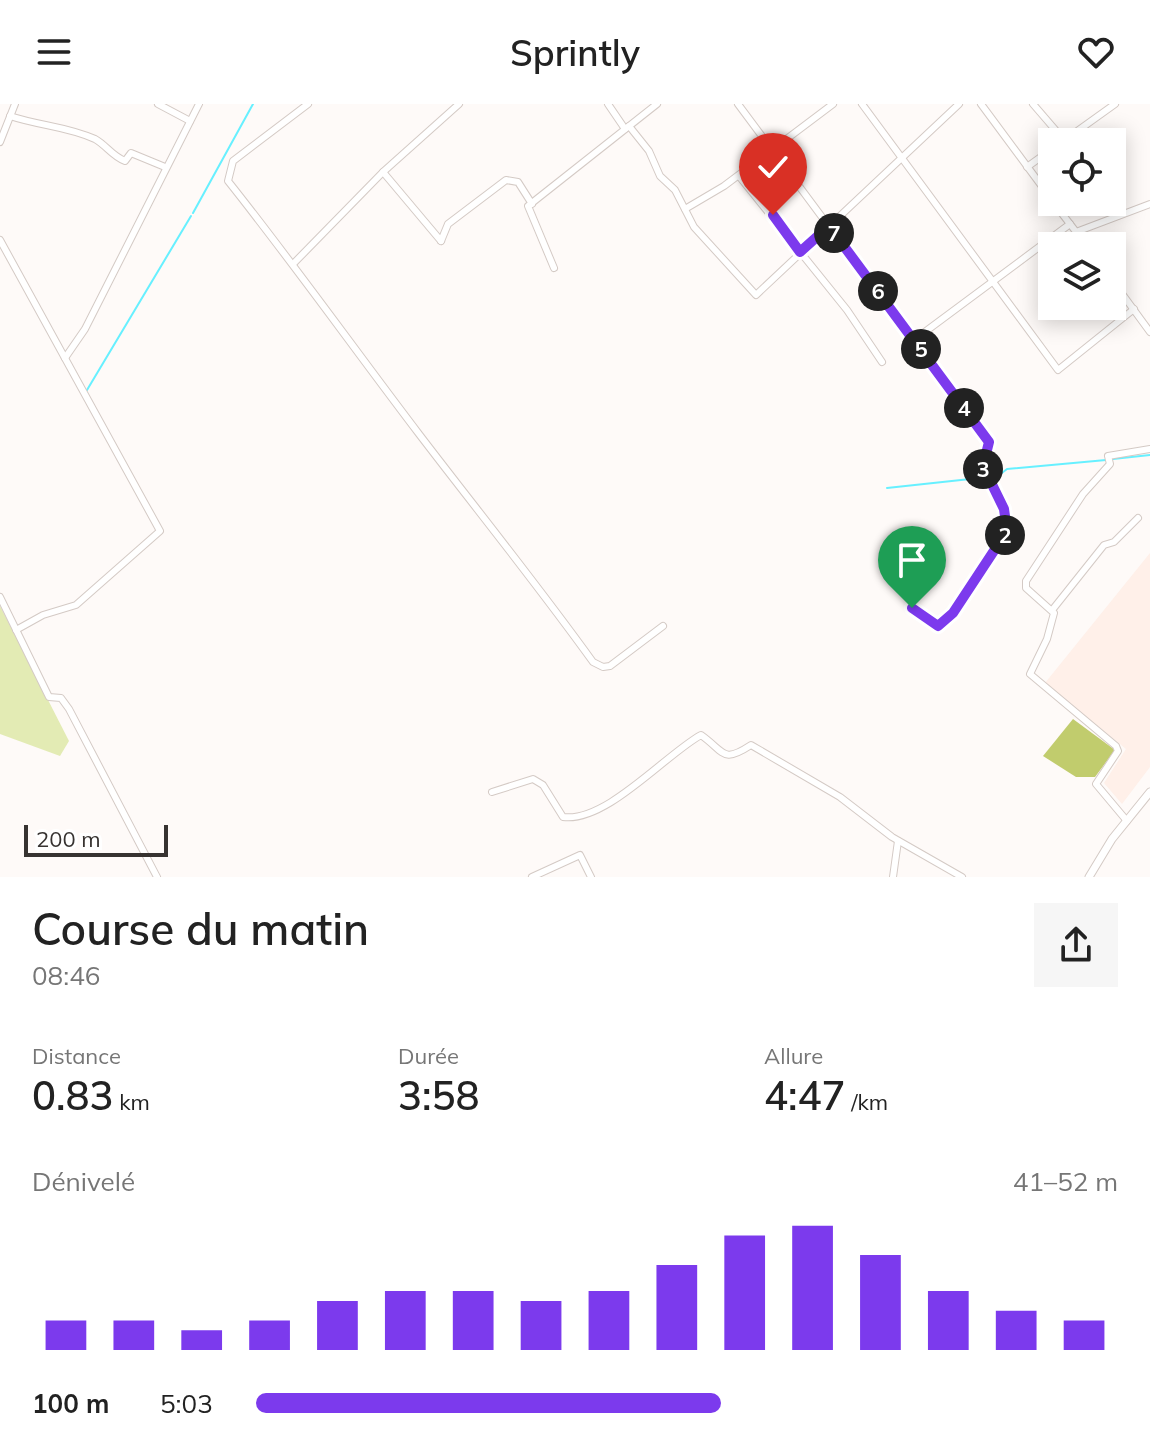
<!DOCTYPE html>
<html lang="fr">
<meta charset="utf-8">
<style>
:root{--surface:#fff;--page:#f6f6f6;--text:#222;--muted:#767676;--accent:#7c3aed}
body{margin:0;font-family:Mulish,sans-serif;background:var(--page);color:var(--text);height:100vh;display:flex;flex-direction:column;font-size:30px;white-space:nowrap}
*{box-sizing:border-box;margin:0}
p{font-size:26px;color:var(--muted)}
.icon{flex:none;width:44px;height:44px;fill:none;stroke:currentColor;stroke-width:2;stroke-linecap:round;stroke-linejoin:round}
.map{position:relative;height:773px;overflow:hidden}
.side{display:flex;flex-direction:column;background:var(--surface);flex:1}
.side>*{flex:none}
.tools{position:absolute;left:1038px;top:24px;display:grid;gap:16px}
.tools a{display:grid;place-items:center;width:88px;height:88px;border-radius:0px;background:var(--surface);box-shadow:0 4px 20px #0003;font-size:40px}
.scale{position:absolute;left:24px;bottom:20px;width:144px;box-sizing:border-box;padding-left:8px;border:4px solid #373331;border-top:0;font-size:22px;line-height:28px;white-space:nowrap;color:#373331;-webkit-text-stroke:6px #fff;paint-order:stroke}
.pin{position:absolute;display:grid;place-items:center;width:68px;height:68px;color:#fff;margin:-82px -34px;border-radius:50% 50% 50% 0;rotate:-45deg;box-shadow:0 0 8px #0007}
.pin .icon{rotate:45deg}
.km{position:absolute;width:40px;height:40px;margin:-20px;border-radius:50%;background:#222;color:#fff;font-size:22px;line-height:40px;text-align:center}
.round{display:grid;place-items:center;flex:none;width:84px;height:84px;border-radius:0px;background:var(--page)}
.head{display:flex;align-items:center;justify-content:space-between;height:136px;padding:0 32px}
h1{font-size:44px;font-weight:600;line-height:60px}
.figures{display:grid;grid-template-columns:repeat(3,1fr);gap:12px;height:136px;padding:8px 32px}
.figures div{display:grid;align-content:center}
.figures b{font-size:40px;font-weight:600}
.figures small{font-size:22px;font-weight:400}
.figures p{font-size:22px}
.chart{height:224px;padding:16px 32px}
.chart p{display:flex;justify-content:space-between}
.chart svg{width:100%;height:144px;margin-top:8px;stroke:var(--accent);stroke-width:6}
ul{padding:0 32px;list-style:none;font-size:26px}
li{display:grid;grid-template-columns:128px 96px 1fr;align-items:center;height:60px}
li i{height:20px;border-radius:10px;background:var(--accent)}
header{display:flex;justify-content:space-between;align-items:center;height:104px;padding:0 32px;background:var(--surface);font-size:36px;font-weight:600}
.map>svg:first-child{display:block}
</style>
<header><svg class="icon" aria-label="menu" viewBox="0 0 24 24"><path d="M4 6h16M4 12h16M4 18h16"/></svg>Sprintly<svg class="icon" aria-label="heart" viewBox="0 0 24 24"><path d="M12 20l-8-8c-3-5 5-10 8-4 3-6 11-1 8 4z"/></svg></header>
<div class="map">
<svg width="1150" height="773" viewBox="0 0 1150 773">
<rect width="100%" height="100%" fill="#fefaf8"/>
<polygon fill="#fff0e9" points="1150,449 1150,663 1122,700 1104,679 1126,645 1045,579"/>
<polygon fill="#e3ebb4" points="0,502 69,637 60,652 0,630"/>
<polygon fill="#c1cc6d" points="1073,615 1115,646 1095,673 1076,673 1043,652"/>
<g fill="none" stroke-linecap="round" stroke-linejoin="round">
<g stroke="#67f0ff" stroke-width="2">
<polyline points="193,109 253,0"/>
<polyline points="87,286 191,112"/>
<polyline points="1113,355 1150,351"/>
<polyline points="887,384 998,372 1007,365 1106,356"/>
</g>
<defs>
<g id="minor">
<polyline points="158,0 190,17"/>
<path d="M 308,0 L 233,57 L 228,77 C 294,160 355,246 419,330 C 477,406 537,480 593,558 L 603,563 L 610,562 L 663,522"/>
<polyline points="608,0 625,25"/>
<polyline points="738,0 989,338 983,362 989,382 1004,405 1007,427 953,509 938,522 912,504"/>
<polyline points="862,0 1058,266 1134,205"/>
<polyline points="981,0 1052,96"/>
<polyline points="1033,0 1064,36"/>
<path d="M 10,12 C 40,22 66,22 95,35 C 106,41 112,52 125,57 L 131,49 L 165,63"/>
<polyline points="629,22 649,47 660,72 675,86 694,123 756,191 959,0"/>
<polyline points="0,38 15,0"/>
<polyline points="1062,38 1115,0"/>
<polyline points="1027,63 1052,45"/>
<polyline points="383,68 441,137"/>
<polyline points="739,72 847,206 882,258"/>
<polyline points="1053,98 1087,142"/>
<polyline points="685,105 724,82 833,0"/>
<polyline points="1076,128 1150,100"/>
<polyline points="0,136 160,427 76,501 43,511 16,526"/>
<polyline points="441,137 448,120 506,76 518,78 532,100"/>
<polyline points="294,159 383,68 459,0"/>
<polyline points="554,164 528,102 657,0"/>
<polyline points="1112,176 1150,228"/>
<polyline points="914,236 1070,120"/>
<polyline points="65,254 85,225 199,0"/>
<polyline points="0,493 49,593 61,594 69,605 157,773"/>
<polyline points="1053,505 1104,441 1114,438 1138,414"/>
<path d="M 492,688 L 533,675 L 543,681 L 563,713 C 606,719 666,650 701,631 C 725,648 722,660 751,641 L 840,693 L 892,733 L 962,773"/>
<polyline points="1127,717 1096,680 1118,647 1116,642 1030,570 1047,535 1054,509 1026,484 1026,477 1083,390 1110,360 1108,352 1150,345"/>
<polyline points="532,773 580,751 591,773"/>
<polyline points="893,773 898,737"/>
</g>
<polyline id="major" points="1089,773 1112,735 1150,688"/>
</defs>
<use href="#minor" stroke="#d4cac5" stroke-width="8"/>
<use href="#major" stroke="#d4cac5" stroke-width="9"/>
<use href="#minor" stroke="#fff" stroke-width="6"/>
<use href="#major" stroke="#fff" stroke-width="7"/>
</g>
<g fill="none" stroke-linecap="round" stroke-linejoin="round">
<defs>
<polyline id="route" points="773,111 800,148 829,122 989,338 983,362 1004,405 1007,427 953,509 938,522 912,504"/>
</defs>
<use href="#route" stroke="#fff" stroke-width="16"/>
<use href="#route" stroke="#7c3aed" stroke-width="10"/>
</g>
</svg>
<div class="tools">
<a><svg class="icon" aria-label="locate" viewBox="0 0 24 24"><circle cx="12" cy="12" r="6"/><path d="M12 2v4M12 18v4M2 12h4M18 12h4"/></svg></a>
<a><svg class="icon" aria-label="layers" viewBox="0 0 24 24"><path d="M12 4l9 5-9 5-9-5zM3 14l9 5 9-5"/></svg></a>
</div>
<div class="scale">200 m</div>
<div class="pin" style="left:912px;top:504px;background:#1e9e55"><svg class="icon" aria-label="arrive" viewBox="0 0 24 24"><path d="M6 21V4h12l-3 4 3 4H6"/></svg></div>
<div class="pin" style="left:773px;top:111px;background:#d93025"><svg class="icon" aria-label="check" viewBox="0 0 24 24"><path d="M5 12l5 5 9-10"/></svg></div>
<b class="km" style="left:1005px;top:431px">2</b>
<b class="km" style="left:983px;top:365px">3</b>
<b class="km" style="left:964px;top:304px">4</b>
<b class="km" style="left:921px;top:245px">5</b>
<b class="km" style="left:878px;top:187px">6</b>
<b class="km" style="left:834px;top:129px">7</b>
</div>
<section class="side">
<div class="head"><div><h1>Course du matin</h1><p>08:46</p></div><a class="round"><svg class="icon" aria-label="share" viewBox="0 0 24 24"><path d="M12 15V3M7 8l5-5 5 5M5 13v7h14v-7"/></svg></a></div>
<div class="figures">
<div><p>Distance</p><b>0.83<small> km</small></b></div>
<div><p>Durée</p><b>3:58</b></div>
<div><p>Allure</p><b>4:47<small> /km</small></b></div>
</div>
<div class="chart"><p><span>Dénivelé</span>41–52 m</p>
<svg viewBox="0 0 160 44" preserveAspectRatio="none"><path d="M5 44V35M15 44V35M25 44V38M35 44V35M45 44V29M55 44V26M65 44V26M75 44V29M85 44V26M95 44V18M105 44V9M115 44V6M125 44V15M135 44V26M145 44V32M155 44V35"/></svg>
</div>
<ul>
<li><b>100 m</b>5:03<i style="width:54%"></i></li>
</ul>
</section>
